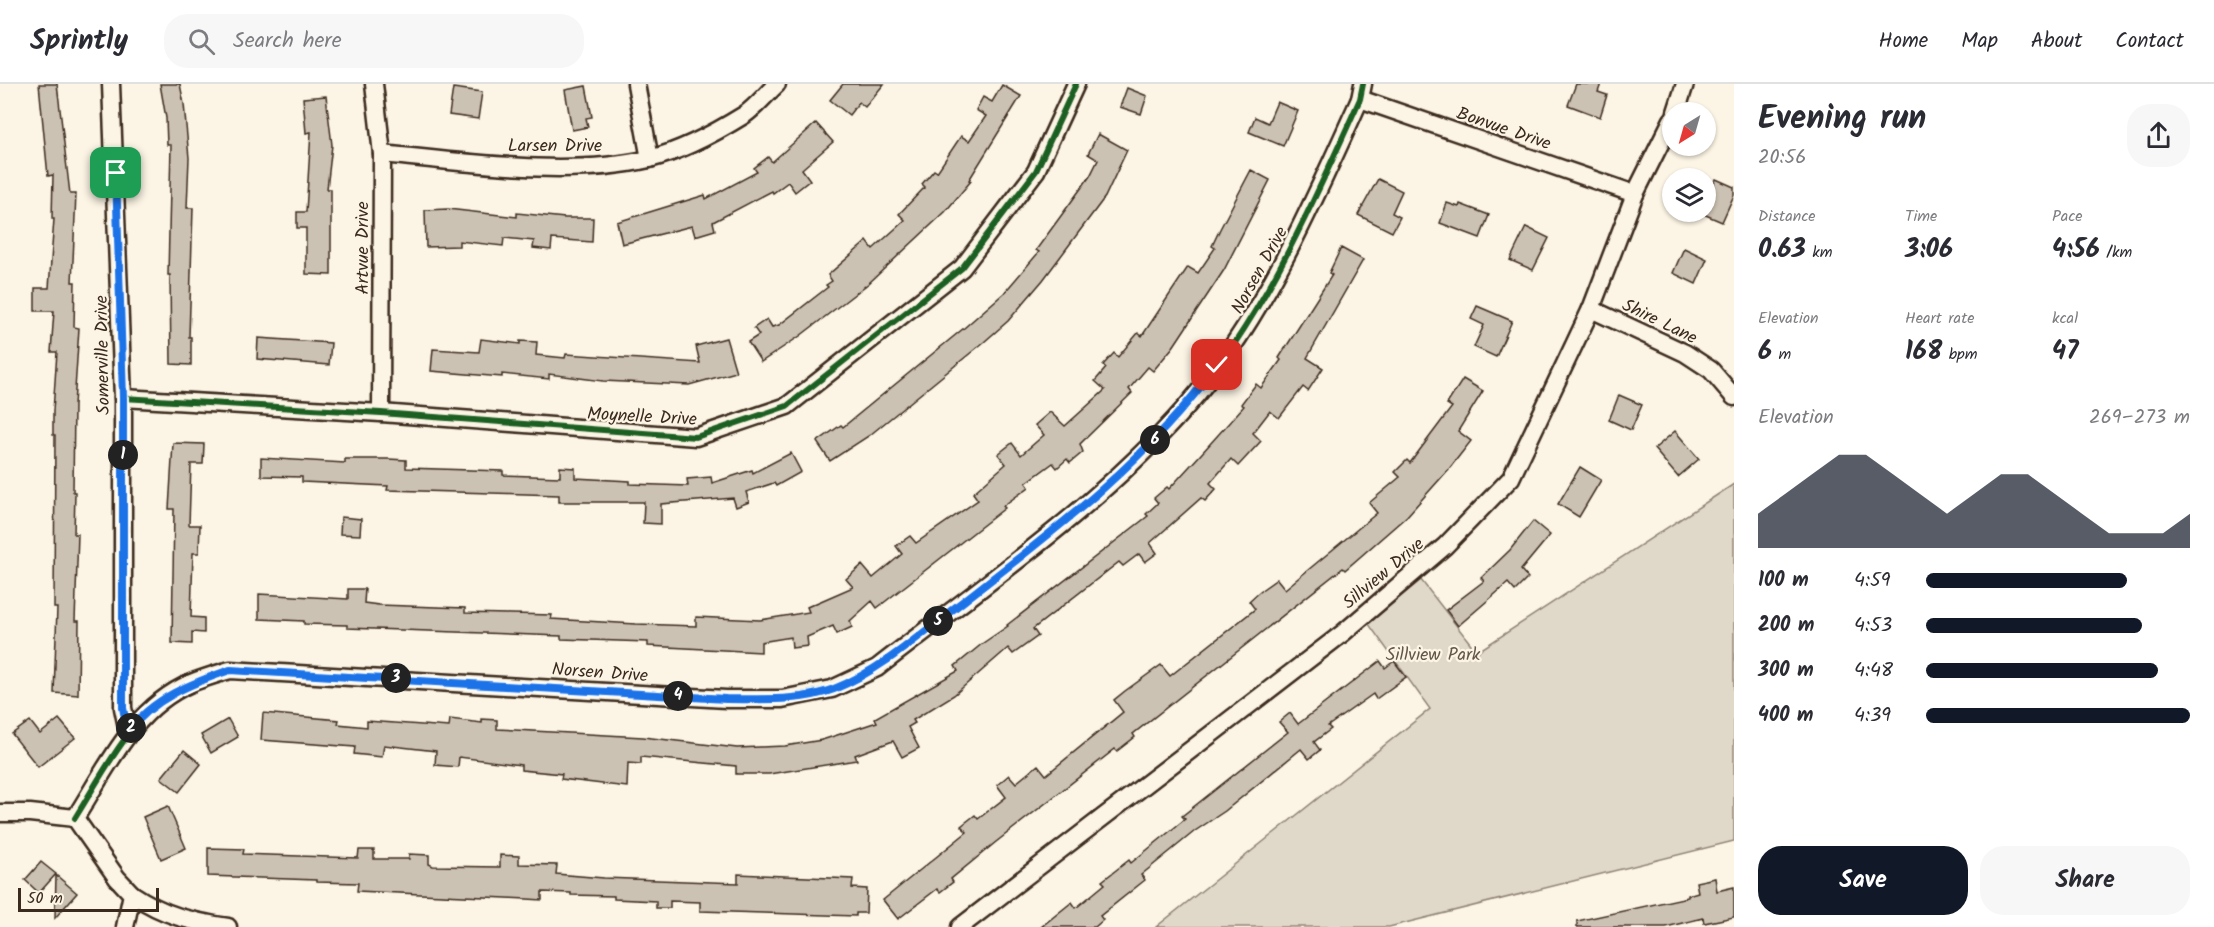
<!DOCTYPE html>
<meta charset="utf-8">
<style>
:root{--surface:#fff;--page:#f7f7f7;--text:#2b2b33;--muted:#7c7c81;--line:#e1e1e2;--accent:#111827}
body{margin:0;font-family:Kalam,sans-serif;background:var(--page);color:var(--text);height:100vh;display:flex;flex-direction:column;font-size:22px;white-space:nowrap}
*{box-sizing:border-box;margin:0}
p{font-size:20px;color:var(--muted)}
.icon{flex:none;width:33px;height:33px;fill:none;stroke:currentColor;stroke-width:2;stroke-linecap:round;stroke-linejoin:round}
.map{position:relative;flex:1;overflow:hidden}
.side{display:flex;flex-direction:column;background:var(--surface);width:480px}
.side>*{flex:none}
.needle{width:39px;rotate:217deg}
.fabs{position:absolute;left:1662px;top:18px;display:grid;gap:12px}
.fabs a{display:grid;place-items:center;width:54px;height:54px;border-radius:50%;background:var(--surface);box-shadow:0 2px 4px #0004;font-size:30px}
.scale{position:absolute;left:18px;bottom:15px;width:141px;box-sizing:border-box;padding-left:6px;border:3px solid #3b2a1e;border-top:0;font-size:16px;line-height:21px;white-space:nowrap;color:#3b2a1e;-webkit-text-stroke:4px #fcf5e5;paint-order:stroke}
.pin{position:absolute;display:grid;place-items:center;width:51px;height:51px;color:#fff;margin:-26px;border-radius:12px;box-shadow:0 3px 9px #0006}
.km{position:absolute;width:30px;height:30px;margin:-15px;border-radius:50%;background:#222;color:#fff;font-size:16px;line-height:30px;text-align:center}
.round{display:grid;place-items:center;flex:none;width:63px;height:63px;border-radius:24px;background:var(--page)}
.summary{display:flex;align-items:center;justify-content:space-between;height:102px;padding:0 24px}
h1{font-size:33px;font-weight:700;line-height:45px}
.figures{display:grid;grid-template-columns:repeat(3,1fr);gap:9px;height:102px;padding:6px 24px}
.figures div{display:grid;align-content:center}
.figures b{font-size:26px;font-weight:700}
.figures small{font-size:16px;font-weight:400}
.figures p{font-size:16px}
.chart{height:168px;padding:12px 24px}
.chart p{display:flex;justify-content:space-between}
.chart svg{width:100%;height:108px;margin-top:6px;fill:var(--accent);opacity:.7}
.button{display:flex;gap:12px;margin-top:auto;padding:12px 24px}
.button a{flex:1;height:69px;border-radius:24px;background:var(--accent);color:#fff;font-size:24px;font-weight:700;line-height:69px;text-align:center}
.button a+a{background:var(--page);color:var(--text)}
ul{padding:0 24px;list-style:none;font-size:20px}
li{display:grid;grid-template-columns:96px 72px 1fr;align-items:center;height:45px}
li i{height:15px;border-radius:8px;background:var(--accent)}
header{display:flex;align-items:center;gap:36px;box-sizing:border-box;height:84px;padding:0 30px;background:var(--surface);border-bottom:2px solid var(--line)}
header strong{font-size:28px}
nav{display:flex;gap:33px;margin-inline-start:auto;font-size:21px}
.search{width:420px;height:54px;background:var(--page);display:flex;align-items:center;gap:15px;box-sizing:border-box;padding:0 21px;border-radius:24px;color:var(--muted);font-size:22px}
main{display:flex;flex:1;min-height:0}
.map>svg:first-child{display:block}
</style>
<header>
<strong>Sprintly</strong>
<div class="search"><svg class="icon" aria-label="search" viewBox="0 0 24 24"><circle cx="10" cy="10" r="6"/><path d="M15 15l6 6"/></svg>Search here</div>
<nav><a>Home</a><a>Map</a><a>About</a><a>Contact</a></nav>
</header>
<main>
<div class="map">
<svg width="1734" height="843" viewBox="0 0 1734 843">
<rect width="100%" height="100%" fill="#fcf5e5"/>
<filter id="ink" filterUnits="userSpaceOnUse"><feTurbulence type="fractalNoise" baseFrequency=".0167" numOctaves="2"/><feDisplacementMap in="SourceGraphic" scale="12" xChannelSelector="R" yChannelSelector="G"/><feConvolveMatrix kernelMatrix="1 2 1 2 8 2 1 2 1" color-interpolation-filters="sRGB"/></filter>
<g filter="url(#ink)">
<polygon fill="#e0d8c8" stroke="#8e8173" stroke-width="1.5" points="1734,400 1734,757 1389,843 1156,843 1430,625 1368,539 1421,496 1477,568"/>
<g fill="#ccc2b3" stroke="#3b2a1e" stroke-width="1.5">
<polygon points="39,0 57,0 70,110 76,110 72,198 75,198 74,243 79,244 74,321 73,408 75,408 74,450 78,450 75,537 79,537 78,611 54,609 57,524 54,524 55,351 53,351 53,327 57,268 51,268 54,227 35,227 35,204 49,204 54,135 52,135 53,91 48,92"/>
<polygon points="160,0 180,0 184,20 189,74 187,124 193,124 189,253 191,253 191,281 171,280 170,191 168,191 171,61 167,61 166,34"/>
<polygon points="843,0 884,0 865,23 859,18 849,31 830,16"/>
<polygon points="1576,0 1601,0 1598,8 1607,11 1600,33 1568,21"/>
<polygon points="1002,1 1021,12 969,96 971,97 945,128 869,199 800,252 761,278 748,258 759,251 754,244 767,235 772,243 779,241 828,203 826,201 832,197 828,191 867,157 873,165 905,136 899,130 925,103 922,100 934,86 937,88 961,52 969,57 986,32 976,26 983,13 992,18"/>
<polygon points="586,2 592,33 586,34 588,43 572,46 565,6"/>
<polygon points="453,4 482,8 478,35 449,31"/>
<polygon points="1127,4 1147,12 1141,30 1120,23"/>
<polygon points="326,12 332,61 327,105 331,105 331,191 306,190 306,144 297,144 297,128 306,128 311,48 306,49 303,14"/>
<polygon points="1277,18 1298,27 1283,62 1249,48 1255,33 1268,39"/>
<polygon points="816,39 833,58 802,85 810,96 795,108 788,98 773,109 772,107 713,138 715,146 695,152 692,142 622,160 617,138 705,111 706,115 757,88 754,84 768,73 772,78"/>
<polygon points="1098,50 1127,66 1105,113 1043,196 1008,237 984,258 870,351 830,377 817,358 841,341 843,343 964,244 1004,209 1039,168 1036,166 1090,92 1098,76 1088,70"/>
<polygon points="1251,86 1270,96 1224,186 1173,263 1153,287 1148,283 1129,305 1132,309 1080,360 1083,368 1070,379 1067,375 1057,384 1053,379 1026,399 1029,403 1003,422 1005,424 877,524 872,517 850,537 852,543 837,550 833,542 807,553 808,562 792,564 791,553 761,558 761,568 648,562 648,558 561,555 561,552 347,544 347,541 304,540 304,537 259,535 259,510 348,515 348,505 365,505 364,519 379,521 465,524 465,529 552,531 551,535 636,540 696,542 696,533 760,536 809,528 807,523 853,503 846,495 862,481 873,494 902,470 896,462 910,452 916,459 978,416 973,409 1006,380 998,370 1012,359 1021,371 1044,351 1035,341 1050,328 1065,342 1105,306 1095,297 1106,284 1103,281 1114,269 1118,273 1138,249 1142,252 1188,183 1198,189 1215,164 1212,162 1220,145"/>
<polygon points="1378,95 1402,107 1392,129 1400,133 1392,148 1358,131"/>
<polygon points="1716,95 1734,103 1734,111 1722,138 1701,129 1706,128 1706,119"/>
<polygon points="1447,119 1459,123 1460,120 1489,131 1480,154 1440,139"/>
<polygon points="448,125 517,133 517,129 565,134 593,134 592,158 552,155 551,166 533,164 534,157 504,154 503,162 459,157 459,162 426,163 425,126"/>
<polygon points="1526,143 1549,154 1533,186 1510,176"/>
<polygon points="1341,164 1363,176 1307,274 1323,284 1308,307 1303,303 1279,334 1270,327 1253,349 1261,357 1238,382 1231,375 1210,399 1216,405 1205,417 1201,414 1150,459 1157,469 1145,478 1139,470 1123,482 1119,478 1033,545 1038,552 1013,570 1008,564 954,611 913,636 915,639 908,643 919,664 902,673 893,657 855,671 857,676 769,690 736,690 736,682 641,673 641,680 628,679 627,703 561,695 562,690 521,686 521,681 459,673 458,683 435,681 436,667 384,661 382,673 354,670 355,663 261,656 263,629 339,636 338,640 367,643 367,637 449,643 450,635 482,639 482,635 497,636 497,645 643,653 737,664 785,662 822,656 877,638 875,634 958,587 955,582 983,559 1008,542 1007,541 1148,432 1146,430 1158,419 1154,414 1167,403 1169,405 1201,370 1244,322 1241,320 1256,300 1261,304 1281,276 1279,274 1332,191 1329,189"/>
<polygon points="1684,164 1707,175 1696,200 1673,189"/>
<polygon points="1477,222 1512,237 1496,273 1474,263 1484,241 1471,235"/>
<polygon points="258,254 331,259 329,281 257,275"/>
<polygon points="726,254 736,288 689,301 603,297 549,290 549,295 502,290 502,293 431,287 433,265 479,268 481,255 520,260 520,257 537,258 536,271 565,274 566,270 700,279 696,262"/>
<polygon points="1463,295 1483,307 1458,347 1471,357 1449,385 1407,432 1345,486 1343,484 1133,650 1135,653 1117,667 1115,665 996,758 951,795 953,798 940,808 937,805 898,835 883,816 967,748 961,742 975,731 978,735 1006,713 997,701 1009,691 1016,699 1038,681 1046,691 1123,628 1114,616 1125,607 1161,581 1170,592 1255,525 1249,517 1260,507 1277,495 1285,505 1377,429 1369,419 1400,393 1395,388 1407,376 1410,379 1452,323 1447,320"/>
<polygon points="1619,311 1642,321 1631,346 1609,336"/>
<polygon points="1675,347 1699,375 1678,393 1654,365"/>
<polygon points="173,359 204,360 203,380 191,380 189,441 200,441 199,469 193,469 191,533 204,534 204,549 192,548 192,560 172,559 174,425 169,425"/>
<polygon points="791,369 801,388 776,402 774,399 746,408 749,418 736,423 733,414 661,420 661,440 643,439 644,418 559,418 559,411 387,406 388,402 302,398 302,393 261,392 261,374 345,379 345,375 388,375 406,376 406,384 503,387 503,391 560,393 560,383 575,384 575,394 630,397 630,400 688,402 687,395 711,393 712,399 752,386 753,389"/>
<polygon points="1580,383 1601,396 1579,433 1558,420"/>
<polygon points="341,433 361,435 360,451 340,450"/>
<polygon points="1533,437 1550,451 1521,486 1528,494 1515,507 1508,499 1458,542 1446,526 1484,497 1481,494 1510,466"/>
<polygon points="1380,577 1385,584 1394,577 1406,593 1376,615 1373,610 1328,642 1331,645 1314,658 1320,666 1309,675 1301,665 1225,727 1195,747 1141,791 1145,796 1100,832 1103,836 1095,843 1041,843 1072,818 1076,824 1105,800 1102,797 1129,776 1131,779 1185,735 1182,732 1288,648 1279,638 1290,629 1298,640"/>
<polygon points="59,635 75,654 38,683 12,650 30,637 40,650"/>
<polygon points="228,635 238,653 211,669 201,651"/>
<polygon points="184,666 201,680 179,708 161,694"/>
<polygon points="168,722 186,764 161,775 143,733"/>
<polygon points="208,764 244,765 243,770 358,774 359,766 374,766 374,775 409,775 409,770 429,771 429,780 433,782 500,783 500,771 519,772 519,780 557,781 556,790 604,794 738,799 738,790 853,795 852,804 867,805 866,829 856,829 856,832 700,827 700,818 670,817 670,824 656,824 656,817 614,815 614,812 571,811 571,809 542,808 542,816 527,815 357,807 358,799 316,798 316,796 208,792"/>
<polygon points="41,778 56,790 39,809 25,796"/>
<polygon points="56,791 77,809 55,834"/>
<polygon points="1715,794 1717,807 1734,803 1734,833 1704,839 1703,834 1666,843 1577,843 1577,837 1688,813 1688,811 1698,808 1696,798"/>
</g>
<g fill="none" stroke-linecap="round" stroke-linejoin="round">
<defs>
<g id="minor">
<polyline points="111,0 123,314 123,624 128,648"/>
<polyline points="374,0 382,70 381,329"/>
<polyline points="636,0 650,75"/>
<polyline points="1360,15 1635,110"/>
<polyline points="1676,28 1685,0"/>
<path d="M 382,70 C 465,78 568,94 649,75 C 682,67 715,49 744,31 C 756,23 766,10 777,0"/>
<polyline points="1591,225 1685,269 1711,286 1734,313"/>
<polyline points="123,314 381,329 696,353 787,322 962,184 1036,87 1076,0"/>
<polyline points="0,729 30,729 75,734"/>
<path d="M 75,734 C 107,684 133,624 191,599 C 203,594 217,590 230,586 L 726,615 L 782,615 L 832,605 L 877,584 C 983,501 1097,424 1186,323 C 1262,237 1313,119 1360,15 L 1363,0"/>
<polyline points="75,734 117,794 132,810 125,843"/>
<path d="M 132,810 C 165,832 189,837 228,843"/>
<polyline points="960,843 1343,549 1445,462 1511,394 1591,225 1635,110 1672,36"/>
</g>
</defs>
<use href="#minor" stroke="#3b2a1e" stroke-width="21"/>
<use href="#minor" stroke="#fcf5e5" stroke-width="16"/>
<defs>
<g id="cycleway">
<polyline points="123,314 381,329 696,353 787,322 962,184 1036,87 1076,0"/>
<path d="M 75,734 C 107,684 133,624 191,599 C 203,594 217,590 230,586 L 726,615 L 782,615 L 832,605 L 877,584 C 983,501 1097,424 1186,323 C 1262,237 1313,119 1360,15 L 1363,0"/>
</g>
</defs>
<use href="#cycleway" stroke="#fcf5e5" stroke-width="10"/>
<use href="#cycleway" stroke="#1b5e20" stroke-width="6"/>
</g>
</g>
<g fill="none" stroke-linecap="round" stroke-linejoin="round" filter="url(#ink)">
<defs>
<path id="route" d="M 116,89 L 123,314 L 123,624 L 128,648 C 153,614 192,599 230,586 L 726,615 C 761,615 800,618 834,605 C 884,585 923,548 965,516 C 1057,445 1149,375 1217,281"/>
</defs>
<use href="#route" stroke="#fff" stroke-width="12"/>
<use href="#route" stroke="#1a73e8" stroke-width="8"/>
</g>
<g text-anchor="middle" stroke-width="4.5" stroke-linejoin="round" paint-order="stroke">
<g font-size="18" fill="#3b2a1e" stroke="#fcf5e5">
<text transform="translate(1504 44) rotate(19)" y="6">Bonvue Drive</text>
<text x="555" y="67">Larsen Drive</text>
<text transform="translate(362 164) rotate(-90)" y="6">Artvue Drive</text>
<text transform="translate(1259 186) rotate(-61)" y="6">Norsen Drive</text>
<text transform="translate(1660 237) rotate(26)" y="6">Shire Lane</text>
<text transform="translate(102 271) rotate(-91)" y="6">Somerville Drive</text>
<text transform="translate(642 332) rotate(3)" y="6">Moynelle Drive</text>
<text transform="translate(1383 489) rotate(-40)" y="6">Sillview Drive</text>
<text transform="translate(600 588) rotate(4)" y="6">Norsen Drive</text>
</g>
<g font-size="18" fill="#645648" stroke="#fcf5e5">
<text x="1433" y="576">Sillview Park</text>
</g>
</g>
</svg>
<div class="fabs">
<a><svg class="needle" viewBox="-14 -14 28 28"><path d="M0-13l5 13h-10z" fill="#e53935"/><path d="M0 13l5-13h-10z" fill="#7c7c81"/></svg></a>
<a><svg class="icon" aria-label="layers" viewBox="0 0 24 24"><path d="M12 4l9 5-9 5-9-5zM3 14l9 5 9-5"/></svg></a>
</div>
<div class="scale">50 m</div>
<div class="pin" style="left:116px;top:89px;background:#1e9e55"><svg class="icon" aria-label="arrive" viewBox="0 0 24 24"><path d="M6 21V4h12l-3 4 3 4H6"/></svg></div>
<div class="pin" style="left:1217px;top:281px;background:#d93025"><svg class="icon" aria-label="check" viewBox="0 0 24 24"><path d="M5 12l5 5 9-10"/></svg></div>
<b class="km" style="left:123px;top:371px">1</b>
<b class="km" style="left:131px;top:644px">2</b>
<b class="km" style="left:396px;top:594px">3</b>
<b class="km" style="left:678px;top:612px">4</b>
<b class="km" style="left:938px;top:537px">5</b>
<b class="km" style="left:1155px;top:356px">6</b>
</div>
<section class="side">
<div class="summary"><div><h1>Evening run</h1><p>20:56</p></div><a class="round"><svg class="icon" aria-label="share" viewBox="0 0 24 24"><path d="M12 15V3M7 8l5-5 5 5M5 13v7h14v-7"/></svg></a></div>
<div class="figures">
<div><p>Distance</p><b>0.63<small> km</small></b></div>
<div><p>Time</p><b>3:06</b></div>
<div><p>Pace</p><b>4:56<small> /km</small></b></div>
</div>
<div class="figures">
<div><p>Elevation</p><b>6<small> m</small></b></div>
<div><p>Heart rate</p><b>168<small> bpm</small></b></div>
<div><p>kcal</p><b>47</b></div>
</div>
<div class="chart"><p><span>Elevation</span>269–273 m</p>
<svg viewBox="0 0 160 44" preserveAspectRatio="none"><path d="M0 44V30L10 22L20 14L30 6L40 6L50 14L60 22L70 30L80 22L90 14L100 14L110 22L120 30L130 38L140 38L150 38L160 30V44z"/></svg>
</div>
<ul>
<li><b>100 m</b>4:59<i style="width:76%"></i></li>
<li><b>200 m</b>4:53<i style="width:82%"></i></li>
<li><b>300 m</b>4:48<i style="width:88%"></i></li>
<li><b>400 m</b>4:39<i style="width:100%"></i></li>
</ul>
<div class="button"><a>Save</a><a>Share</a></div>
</section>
</main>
